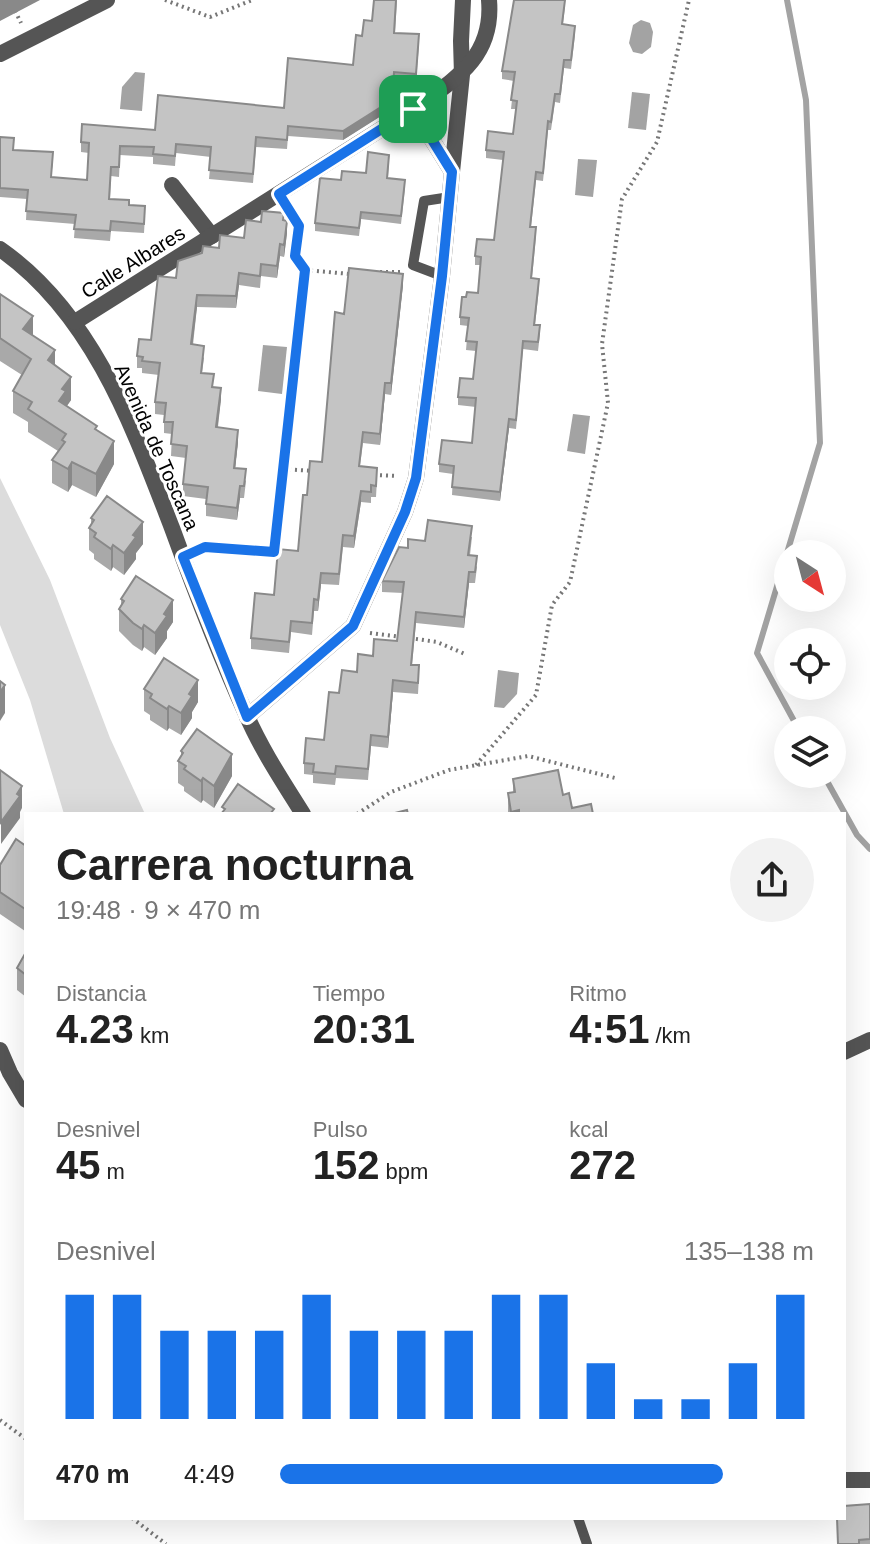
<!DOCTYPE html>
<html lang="es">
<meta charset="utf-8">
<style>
:root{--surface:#fff;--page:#f2f2f2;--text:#222;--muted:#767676;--accent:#1a73e8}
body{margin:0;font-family:Arial,sans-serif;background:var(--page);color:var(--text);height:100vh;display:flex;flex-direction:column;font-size:30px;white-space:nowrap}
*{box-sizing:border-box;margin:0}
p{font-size:26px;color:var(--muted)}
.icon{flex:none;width:44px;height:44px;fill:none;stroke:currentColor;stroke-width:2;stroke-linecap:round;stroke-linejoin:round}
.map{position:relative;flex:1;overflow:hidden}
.panel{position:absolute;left:24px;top:812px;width:822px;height:708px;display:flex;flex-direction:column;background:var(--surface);border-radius:0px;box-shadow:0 8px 32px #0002}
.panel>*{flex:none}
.needle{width:52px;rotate:144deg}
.fabs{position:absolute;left:774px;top:540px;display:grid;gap:16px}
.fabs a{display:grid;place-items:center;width:72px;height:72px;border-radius:50%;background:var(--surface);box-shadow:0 8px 32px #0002;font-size:40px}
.pin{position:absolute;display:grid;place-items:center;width:68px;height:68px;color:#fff;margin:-34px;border-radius:16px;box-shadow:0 4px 12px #0006}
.round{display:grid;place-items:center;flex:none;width:84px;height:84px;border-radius:42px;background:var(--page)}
.head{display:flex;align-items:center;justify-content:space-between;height:136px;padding:0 32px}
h1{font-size:44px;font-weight:600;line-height:60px}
.stats{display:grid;grid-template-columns:repeat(3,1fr);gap:12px;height:136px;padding:8px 32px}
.stats div{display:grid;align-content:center}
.stats b{font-size:40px;font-weight:600}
.stats small{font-size:22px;font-weight:400}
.stats p{font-size:22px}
.chart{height:224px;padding:16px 32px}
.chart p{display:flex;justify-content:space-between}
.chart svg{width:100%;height:144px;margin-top:8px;stroke:var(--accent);stroke-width:6}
ul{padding:0 32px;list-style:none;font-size:26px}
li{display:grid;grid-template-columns:128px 96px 1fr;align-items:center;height:60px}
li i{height:20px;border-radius:10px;background:var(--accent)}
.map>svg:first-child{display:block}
</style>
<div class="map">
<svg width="870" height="1544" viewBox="0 0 870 1544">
<rect width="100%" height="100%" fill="#fff"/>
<polygon fill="#dcdcdc" points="0,478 50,580 110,738 145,814 64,814 30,700 0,625"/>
<g fill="#a3a3a3">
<polygon points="641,20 650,23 653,32 651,47 642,54 633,52 629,43 633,25"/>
<polygon points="135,72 145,73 142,111 120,109 122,87"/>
<polygon points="632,92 650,94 646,130 628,128"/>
<polygon points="578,159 597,160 593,197 575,195"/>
<polygon points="263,345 287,347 282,394 258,391"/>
<polygon points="573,414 590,416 585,454 567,451"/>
<polygon points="498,670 519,673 517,694 504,708 494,707"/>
</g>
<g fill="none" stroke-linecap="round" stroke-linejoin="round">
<g stroke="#a3a3a3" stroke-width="6">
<polyline points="787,0 806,100 820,443 757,653 799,730"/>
<polyline points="823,774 857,835 870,849"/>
</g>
<g stroke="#777" stroke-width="4" stroke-dasharray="2 4" stroke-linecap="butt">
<polyline points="10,0 21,23"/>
<polyline points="165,0 210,17 252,0"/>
<polyline points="305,270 350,274"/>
<polyline points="374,272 400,272"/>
<polyline points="283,469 314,471"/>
<polyline points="374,475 397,476"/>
<polyline points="199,550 205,547 274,552 305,270 295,256 299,226 288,209"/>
<polyline points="370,633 401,637"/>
<polyline points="410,638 437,642 465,654"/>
<polyline points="476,765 536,695 552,605 570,582 608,403 602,344 622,199 657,142 689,0"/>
<polyline points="357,814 391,792 449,770 528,756 615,778"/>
<polyline points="0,1420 26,1439"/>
<polyline points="132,1518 166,1544"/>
</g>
<g stroke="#555" stroke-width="10">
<polyline points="442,276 413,265 424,201 450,197"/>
<polyline points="578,1518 587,1544"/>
</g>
<g stroke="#555" stroke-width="16">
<polyline points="0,54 107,0"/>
<polyline points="452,172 462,75 461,41 463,0"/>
<polyline points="172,185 212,236"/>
<path d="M 0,249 C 93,314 133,427 172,528 C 195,591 219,654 246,714 C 261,749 283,782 303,814"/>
<path d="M 75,322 L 413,109 C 454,80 494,58 489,0"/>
<polyline points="247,717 353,626 405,512 416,478 442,276 452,172 413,109"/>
<polyline points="0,1050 10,1073 26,1100"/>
<polyline points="844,1052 870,1040"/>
<polyline points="844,1480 870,1480"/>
</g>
</g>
<g fill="#a9a9a9">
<polygon points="397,0 395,33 419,44 416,83 394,82 392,109 343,140 288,136 287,149 256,147 253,183 209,179 211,157 176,153 175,166 153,164 153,157 120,155 119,177 111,176 110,199 129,205 145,215 144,233 111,231 110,241 74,238 75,224 26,220 27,199 0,197 0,137 14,150 53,162 51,177 87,180 89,153 81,152 81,142 284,108 353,65 362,36 372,21"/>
<polygon points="565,6 563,24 575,35 571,69 564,68 560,103 555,102 551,130 548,130 543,181 536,180 531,227 536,236 532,278 539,288 535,325 540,334 538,351 523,349 516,429 509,428 500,501 452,495 453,474 439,472 439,464 472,443 476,407 458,405 458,397 473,379 476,351 466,350 468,326 460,325 460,317 466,297 478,293 480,265 475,265 475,256 494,240 503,160 486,158 486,150 513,134 516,109 511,109 514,81 502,79 502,71"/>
<polygon points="389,162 388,178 405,188 401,224 361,219 359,236 315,231 315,223 366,173"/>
<polygon points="284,220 287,233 284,257 280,256 277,278 261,276 260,288 239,285 236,308 197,307 193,345 204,358 202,373 214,387 221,399 218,427 238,442 235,468 246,481 244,498 240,498 237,520 206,516 206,499 183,496 183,484 186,458 171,456 172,434 164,433 164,415 155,414 155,402 159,375 142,373 142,368 137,368 137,356 151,340 176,278 219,248 244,238 261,222"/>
<polygon points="403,285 391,395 385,394 380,445 363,443 360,466 377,479 376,497 371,497 371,503 361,502 354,548 343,547 339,585 321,584 318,611 314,611 312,635 291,632 289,653 251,649 251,638 298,551 307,495 322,462 344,314"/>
<polygon points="0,294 55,365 71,400 67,406 97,430 114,464 96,497 72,485 68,492 52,483 52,460 58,451 28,432 28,422 13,413 13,391 22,375 0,361"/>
<polygon points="91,518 143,544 136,553 136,559 124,575 113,567 111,571 94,559 94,554 89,550 89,528 91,524"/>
<polygon points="472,537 470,555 477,567 475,583 469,583 464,628 416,623 412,665 419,676 418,694 393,692 388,748 371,746 368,780 336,778 335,785 313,783 313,775 304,774 304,763 324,740 339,693 373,656 397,641 403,593 382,592 382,581 408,548 425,541"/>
<polygon points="121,599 173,622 167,631 167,638 155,655 144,647 142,651 133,645 119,631 119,609 121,605"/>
<polygon points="144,689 198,702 192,712 192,718 181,735 169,728 167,731 150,720 150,715 144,711"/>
<polygon points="181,751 232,776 214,808 203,800 201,803 184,791 184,787 178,783 178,761 181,757"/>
<polygon points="513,779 563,795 572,808 593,814 508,814 508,793 513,792"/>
<polygon points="26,846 26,930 25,931 0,914 0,865"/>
<polygon points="26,952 26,997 17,990 17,968"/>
<polygon points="870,1504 870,1544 838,1544"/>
</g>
<g fill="#898989">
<polygon points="0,0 40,0 0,21"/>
<polygon points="394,72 392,109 343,140 343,131"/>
<polygon points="287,221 287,233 284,257 284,245"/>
<polygon points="280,244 280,256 277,278 277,266"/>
<polygon points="239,273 239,285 236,308 236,296"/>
<polygon points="403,274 403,285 391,395 391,383"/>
<polygon points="197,295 197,307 191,356 191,344"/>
<polygon points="33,316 33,339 23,329"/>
<polygon points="55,350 55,373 48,360"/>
<polygon points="71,377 71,400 66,407 59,401 62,389"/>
<polygon points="385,383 385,394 380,445 380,434"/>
<polygon points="221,388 221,399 216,439 216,427"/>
<polygon points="509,419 509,428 500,501 500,492"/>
<polygon points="238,430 238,442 234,480 234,468"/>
<polygon points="114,441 114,464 96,497 96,474"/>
<polygon points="72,462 72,485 68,492 68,469"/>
<polygon points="240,486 240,498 237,520 237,508"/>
<polygon points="361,491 361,502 354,548 354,536"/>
<polygon points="143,522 143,544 136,553 136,559 124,575 124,553 133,535"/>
<polygon points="113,545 113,567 111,571 111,549"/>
<polygon points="469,572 469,583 464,628 464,617"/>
<polygon points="321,573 321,584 318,611 318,600"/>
<polygon points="173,600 173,622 167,631 167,638 155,655 155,633 164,614"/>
<polygon points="144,625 144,647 142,651 142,629"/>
<polygon points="198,680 198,702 192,712 192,718 181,735 181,713 189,694"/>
<polygon points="393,680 393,692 388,748 388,737"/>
<polygon points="5,685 5,713 0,721 0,692"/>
<polygon points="169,706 169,728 167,731 167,709"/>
<polygon points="232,754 232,776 214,808 214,786"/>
<polygon points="203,778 203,800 201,803 201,781"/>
<polygon points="22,786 22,808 20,812 20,818 1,844 1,822"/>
<polygon points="519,810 519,814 511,814 511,812"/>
<polygon points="26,908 26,930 25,931 25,909"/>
</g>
<g fill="#c4c4c4" stroke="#898989" stroke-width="2">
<polygon points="374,0 396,0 394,33 419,34 416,74 394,72 392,100 343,131 288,126 287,140 256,137 253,174 209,170 211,147 176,144 175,156 153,154 154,147 120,146 119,167 111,167 109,199 129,200 129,205 145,206 144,224 111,221 110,231 74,229 76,215 26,211 28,190 0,188 0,137 14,138 13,150 53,152 51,177 87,180 89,143 81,142 82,124 155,130 158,95 284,108 288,58 353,65 356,35 362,36 364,20 372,21"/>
<polygon points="514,0 565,0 562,24 575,26 571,60 564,60 560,94 555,94 551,122 548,121 543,173 536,172 530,227 536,227 531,278 539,279 534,325 540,325 538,342 523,341 516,420 509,419 500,492 452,487 454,466 439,464 442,440 472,443 476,398 458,397 460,378 473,379 477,342 466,341 469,318 460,317 462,297 466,297 467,292 478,293 481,257 475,256 477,239 494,240 504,152 486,150 488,131 513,134 517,101 511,100 515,72 502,71"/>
<polygon points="368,152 389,155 387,178 405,180 401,216 361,212 359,228 315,223 320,178 341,180 342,171 366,173"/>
<polygon points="262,211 284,213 283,220 287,221 284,245 280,244 277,266 261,264 260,276 239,273 236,296 197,295 191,344 204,346 201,373 214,374 212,387 221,388 216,427 238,430 234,468 246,469 244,486 240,486 237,508 206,504 208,487 183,484 187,446 171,444 173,422 164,422 166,403 155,402 160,363 142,361 143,357 137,356 139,339 151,340 158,276 176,278 178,261 202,253 203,246 219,248 220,235 244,238 246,220 261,222"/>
<polygon points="349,268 403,274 391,383 385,383 380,434 363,432 359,466 377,468 376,486 371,485 371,492 361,491 354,536 343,535 339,574 321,573 318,600 314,599 312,623 291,621 289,642 251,638 255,593 274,595 278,549 298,551 303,495 307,495 310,461 322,462 335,312 344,314"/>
<polygon points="0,294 33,316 23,329 55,350 48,360 71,377 62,389 66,391 59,401 97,426 95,429 114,441 96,474 72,462 68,469 52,460 65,442 62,440 66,434 28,409 32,402 13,391 31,359 0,338"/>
<polygon points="107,496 143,522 133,535 136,537 124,553 113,545 111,549 94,537 96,533 89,528 94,520 91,518"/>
<polygon points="428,520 472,526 468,555 477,556 475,572 469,572 464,617 416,612 411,665 419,665 418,683 393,680 388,737 371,735 368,769 336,766 335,774 313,772 314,764 304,763 306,738 324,740 329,692 339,693 342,670 357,672 358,654 373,656 374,639 397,641 404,582 382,581 399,547 408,548 408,539 425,541"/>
<polygon points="136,576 173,600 164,614 167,616 155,633 144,625 142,629 133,623 119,609 124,601 121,599"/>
<polygon points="164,658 198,680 189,694 192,696 181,713 169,706 167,709 150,698 152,694 144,689"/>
<polygon points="0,681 5,685 0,692"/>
<polygon points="197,729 232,754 214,786 203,778 201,781 184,769 186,766 178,761 183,753 181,751"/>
<polygon points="0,770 22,786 17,794 20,796 1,822"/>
<polygon points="558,770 563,795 569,793 572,808 591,804 593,814 519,814 519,810 511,812 508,793 515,792 513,779"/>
<polygon points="238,784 274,809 270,814 221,814 225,809 222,807"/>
<polygon points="407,810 408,814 391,814"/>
<polygon points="16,839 26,846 25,909 0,892 0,865"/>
<polygon points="26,952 26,975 17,968"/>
<polygon points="870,1504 870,1539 859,1540 859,1544 838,1544 837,1518 844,1518 844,1506"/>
</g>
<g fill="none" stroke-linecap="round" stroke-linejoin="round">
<defs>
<polygon id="route" points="413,109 452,172 442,276 416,478 405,512 353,626 247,717 183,557 205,547 274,552 305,270 295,256 299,226 279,194"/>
</defs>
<use href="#route" stroke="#fff" stroke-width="16"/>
<use href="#route" stroke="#1a73e8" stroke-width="10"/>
</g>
<g text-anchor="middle" stroke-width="6" stroke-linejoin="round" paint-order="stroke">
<g font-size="20" fill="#000" stroke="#fff">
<text transform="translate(133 262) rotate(-32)" y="7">Calle Albares</text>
<text transform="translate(157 447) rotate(66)" y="7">Avenida de Toscana</text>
</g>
</g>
</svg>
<div class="fabs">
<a><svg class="needle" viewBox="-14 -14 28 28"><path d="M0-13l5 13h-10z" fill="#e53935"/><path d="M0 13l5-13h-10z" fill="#767676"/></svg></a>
<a><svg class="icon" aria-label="locate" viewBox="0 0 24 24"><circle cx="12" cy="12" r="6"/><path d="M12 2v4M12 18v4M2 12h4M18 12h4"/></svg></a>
<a><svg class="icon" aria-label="layers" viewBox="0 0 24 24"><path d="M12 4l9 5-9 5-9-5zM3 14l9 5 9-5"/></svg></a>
</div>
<div class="pin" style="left:413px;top:109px;background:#1e9e55"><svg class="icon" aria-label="arrive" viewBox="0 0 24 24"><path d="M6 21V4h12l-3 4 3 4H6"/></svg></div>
<section class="panel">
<div class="head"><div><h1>Carrera nocturna</h1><p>19:48 · 9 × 470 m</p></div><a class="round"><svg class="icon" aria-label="share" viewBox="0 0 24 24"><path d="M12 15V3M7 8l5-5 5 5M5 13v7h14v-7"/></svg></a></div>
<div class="stats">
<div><p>Distancia</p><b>4.23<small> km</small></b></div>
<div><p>Tiempo</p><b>20:31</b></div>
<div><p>Ritmo</p><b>4:51<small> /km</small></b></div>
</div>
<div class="stats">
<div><p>Desnivel</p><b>45<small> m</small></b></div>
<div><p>Pulso</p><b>152<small> bpm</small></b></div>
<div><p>kcal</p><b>272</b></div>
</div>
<div class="chart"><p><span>Desnivel</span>135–138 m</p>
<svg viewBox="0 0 160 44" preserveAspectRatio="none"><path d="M5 44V6M15 44V6M25 44V17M35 44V17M45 44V17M55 44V6M65 44V17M75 44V17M85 44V17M95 44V6M105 44V6M115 44V27M125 44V38M135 44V38M145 44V27M155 44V6"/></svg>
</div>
<ul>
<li><b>470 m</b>4:49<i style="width:83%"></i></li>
</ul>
</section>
</div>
